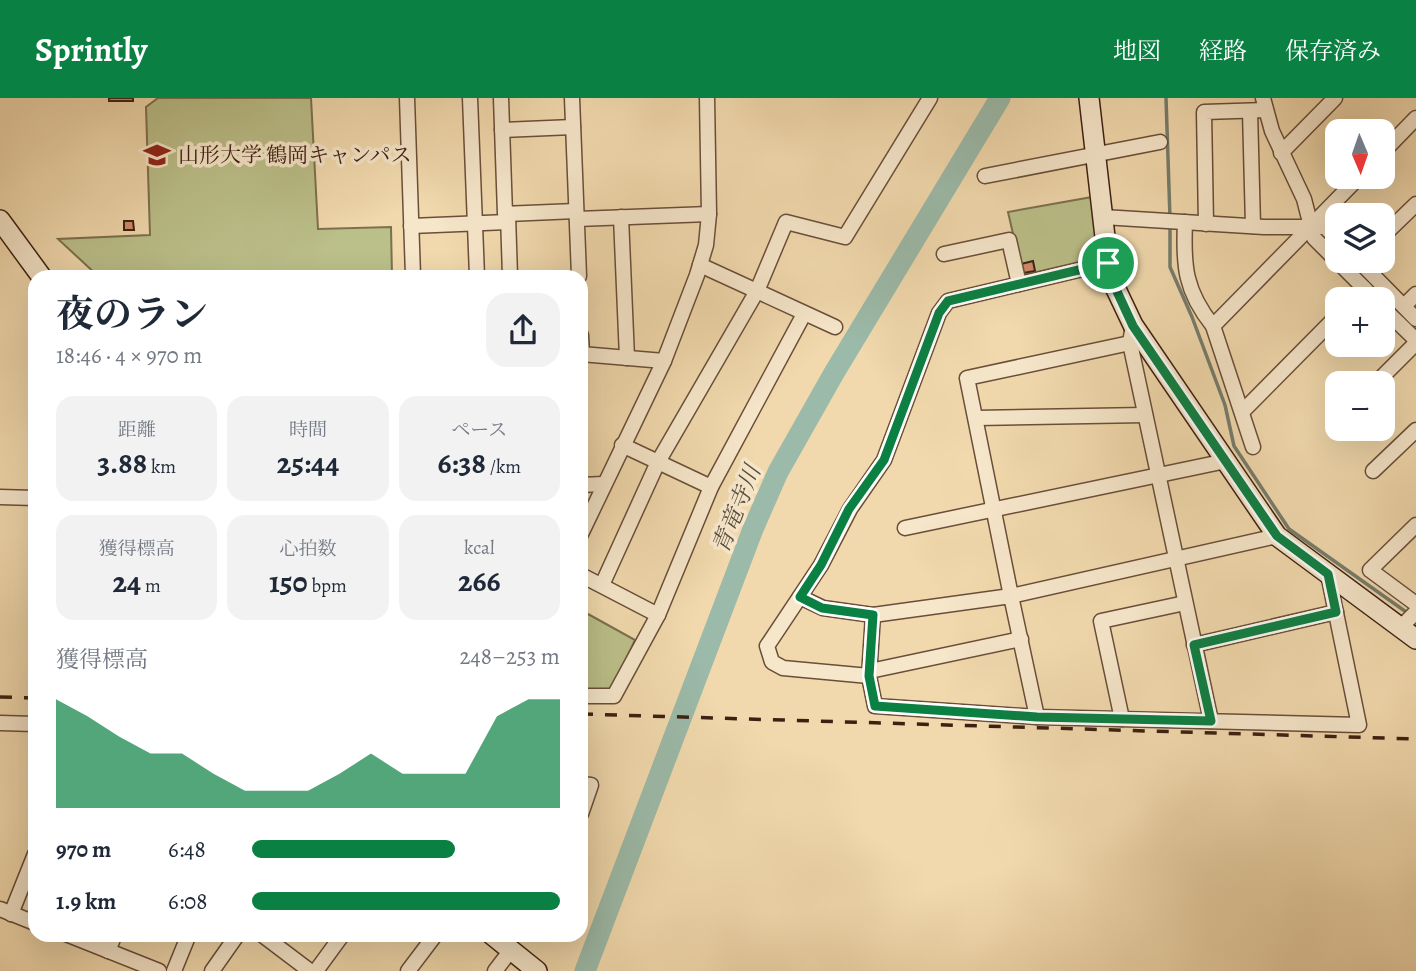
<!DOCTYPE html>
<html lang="ja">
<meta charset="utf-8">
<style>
:root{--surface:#fff;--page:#f2f2f3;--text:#1f2937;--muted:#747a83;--accent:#0b8043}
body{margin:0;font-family:Alegreya,"Noto Serif JP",serif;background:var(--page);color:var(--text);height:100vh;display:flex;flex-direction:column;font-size:26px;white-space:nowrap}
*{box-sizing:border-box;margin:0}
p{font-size:23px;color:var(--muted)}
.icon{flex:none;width:38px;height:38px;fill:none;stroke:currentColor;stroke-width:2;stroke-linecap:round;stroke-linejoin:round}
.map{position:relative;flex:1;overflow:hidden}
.drawer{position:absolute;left:28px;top:172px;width:560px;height:672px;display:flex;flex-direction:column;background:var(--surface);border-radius:21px;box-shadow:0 7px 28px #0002}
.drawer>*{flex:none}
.needle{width:46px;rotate:178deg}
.tools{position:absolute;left:1325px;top:21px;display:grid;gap:14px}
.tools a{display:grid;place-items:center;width:70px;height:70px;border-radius:14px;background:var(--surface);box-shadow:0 7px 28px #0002;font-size:35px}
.pin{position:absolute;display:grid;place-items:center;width:60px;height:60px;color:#fff;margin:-30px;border:4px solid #fff;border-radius:50%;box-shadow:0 2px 7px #0007}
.round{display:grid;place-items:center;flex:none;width:74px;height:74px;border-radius:21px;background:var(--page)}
.summary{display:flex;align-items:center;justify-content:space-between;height:119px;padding:0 28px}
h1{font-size:38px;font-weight:700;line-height:52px}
.stats{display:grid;grid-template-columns:repeat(3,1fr);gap:10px;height:119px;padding:7px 28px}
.stats div{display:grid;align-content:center;border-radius:18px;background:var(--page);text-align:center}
.stats b{font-size:30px;font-weight:700}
.stats small{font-size:19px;font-weight:400}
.stats p{font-size:19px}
.chart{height:196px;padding:14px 28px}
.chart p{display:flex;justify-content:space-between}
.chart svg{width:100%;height:126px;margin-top:7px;fill:var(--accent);opacity:.7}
ul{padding:0 28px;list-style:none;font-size:23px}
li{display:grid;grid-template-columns:112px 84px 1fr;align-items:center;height:52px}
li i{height:18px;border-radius:9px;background:var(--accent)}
header{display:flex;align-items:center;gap:42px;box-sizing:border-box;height:98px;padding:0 35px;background:var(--accent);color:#fff}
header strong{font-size:33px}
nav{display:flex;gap:38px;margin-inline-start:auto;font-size:24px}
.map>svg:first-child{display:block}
</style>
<header>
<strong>Sprintly</strong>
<nav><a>地図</a><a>経路</a><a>保存済み</a></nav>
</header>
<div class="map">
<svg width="1416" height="873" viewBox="0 0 1416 873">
<rect width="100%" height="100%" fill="#f1d9ad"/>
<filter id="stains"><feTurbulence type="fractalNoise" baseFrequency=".00286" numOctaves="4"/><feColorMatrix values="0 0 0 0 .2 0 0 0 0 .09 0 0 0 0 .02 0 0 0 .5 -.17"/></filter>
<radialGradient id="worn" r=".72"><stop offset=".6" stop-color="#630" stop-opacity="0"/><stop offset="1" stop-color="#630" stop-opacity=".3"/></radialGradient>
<g fill="#bbbf89" stroke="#7c704e" stroke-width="2">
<polygon points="158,0 311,0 318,131 391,129 392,178 98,178 58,141 150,137 146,9"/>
<polygon points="1092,99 1099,160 1026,178 1022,175 1008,114"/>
<polygon points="588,516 635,542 611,594 581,594 581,529"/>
</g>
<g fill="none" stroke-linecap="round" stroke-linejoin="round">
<g stroke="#757c6d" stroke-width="3.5">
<polyline points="1166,0 1170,120"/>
<polyline points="1170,128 1170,169 1192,219 1225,307 1234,348 1289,431 1409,516"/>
</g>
<polyline stroke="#9bbaa9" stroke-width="21" points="585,873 753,431 778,374 834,275 1000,0"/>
</g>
<g fill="#d18a6d" stroke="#3c2012" stroke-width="2">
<rect x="109" y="0" width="24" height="3"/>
<polygon points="124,123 133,123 134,132 124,132"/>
<polygon points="1033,163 1035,173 1023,175 1021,166"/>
</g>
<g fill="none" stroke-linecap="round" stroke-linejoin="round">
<defs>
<g id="street">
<polyline points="407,0 413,178"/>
<polyline points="470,0 477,178"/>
<polyline points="501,0 505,116 576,113"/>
<polyline points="572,0 579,178"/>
<polyline points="1263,0 1272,33 1304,101 1314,140 1375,201"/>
<polyline points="1250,13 1253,128"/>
<polyline points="502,32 573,29"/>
<polyline points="1281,55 1335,0"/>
<polyline points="1382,55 1416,20"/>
<polyline points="985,78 1160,44"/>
<polyline points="508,117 510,178"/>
<polyline points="621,119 627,260"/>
<polyline points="1103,119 1264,129 1325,129 1337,141"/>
<polyline points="577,121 709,116"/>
<path d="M 1185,124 C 1183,168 1185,193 1213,228 L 1253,349"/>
<polyline points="1206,126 1204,14 1266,12"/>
<polyline points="411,128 508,124"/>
<polyline points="1382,139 1416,106"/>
<polyline points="944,156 1009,142 1019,186"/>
<polyline points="1359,163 1416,221"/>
<polyline points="700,167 835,229"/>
<polyline points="1354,201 1364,190"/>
<polyline points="1404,208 1416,196"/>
<polyline points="1382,209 1416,242"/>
<polyline points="1133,227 1130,245 967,280 1011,498 1277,438"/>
<polyline points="1213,228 1359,79"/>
<polyline points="581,237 582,256"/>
<polyline points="1130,245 1211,623"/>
<polyline points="581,256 664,263"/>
<polyline points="1376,285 1416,245"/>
<polyline points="1242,314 1337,218"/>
<polyline points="976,320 1145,317"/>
<polyline points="622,347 711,389"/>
<polyline points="1373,373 1416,332"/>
<polyline points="581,387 603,386"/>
<polyline points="0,399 35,400"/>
<polyline points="1416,427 1370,472 1416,506"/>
<polyline points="905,430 1226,363"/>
<polyline points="581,436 664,263 697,177 706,147 709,116 707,0"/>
<polyline points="581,477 658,517"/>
<polyline points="602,487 658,364 757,193 786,124 845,139 930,0"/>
<polyline points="800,499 823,510 873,517 1011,498 1037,619 1359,627 1328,476"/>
<polyline points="873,517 869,578 783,570 772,564 767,548 821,467 850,411 884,362 939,215 948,203 1108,165"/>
<polyline points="1401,529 1416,514"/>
<polyline points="1194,547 1336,514"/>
<polyline points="870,573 1021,541"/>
<polyline points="869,578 875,608 1037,619"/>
<polyline points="581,598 614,598 658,517 711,389 804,216"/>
<polyline points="1122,621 1101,523 1185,505"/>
<polyline points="0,625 35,626"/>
<polyline points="581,686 591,687 581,716"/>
<polyline points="0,811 35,825"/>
<polyline points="11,816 35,756"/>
<polyline points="66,836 159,873"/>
<polyline points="261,836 310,873"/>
<polyline points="108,853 115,836"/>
<polyline points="174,873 189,836"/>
<polyline points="212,873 238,836"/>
<polyline points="316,873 343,836"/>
<polyline points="408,873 436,836"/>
<polyline points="495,873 511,852"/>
</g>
<g id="secondary">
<polyline points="1089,0 1108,165 1114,187 1133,227 1277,438 1416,541"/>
<polyline points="0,122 41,178"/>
<polyline points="491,836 537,873"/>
</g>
</defs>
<use href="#street" stroke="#694e39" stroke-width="17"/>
<use href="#secondary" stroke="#3c2012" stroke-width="22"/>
<use href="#street" stroke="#f6e6ca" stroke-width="14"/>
<use href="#secondary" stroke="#f6e6ca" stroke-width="19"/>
<g stroke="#3c2012" stroke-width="3.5" stroke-dasharray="12 12" stroke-linecap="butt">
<polyline points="0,599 35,600"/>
<polyline points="581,616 1416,641"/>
</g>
</g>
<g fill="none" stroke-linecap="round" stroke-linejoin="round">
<defs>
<polygon id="route" points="1108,165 1114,187 1133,228 1277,438 1328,476 1336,514 1194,547 1211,623 1037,619 875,608 869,578 873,517 822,510 800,499 821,467 849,411 884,362 939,215 948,203"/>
</defs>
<use href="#route" stroke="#fff" stroke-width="14"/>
<use href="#route" stroke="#0b8043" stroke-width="9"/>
</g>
<defs>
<symbol id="university-bare" viewBox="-9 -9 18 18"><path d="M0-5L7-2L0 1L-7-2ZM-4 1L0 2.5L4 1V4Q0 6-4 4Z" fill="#8f2418" stroke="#f6e6ca" stroke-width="2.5" paint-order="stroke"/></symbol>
</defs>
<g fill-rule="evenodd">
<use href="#university-bare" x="138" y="38" width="38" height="38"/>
</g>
<g text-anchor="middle" stroke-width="7" stroke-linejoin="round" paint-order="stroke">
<g font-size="21" fill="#3c2012" stroke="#f6e6ca" text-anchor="start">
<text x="178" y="64">山形大学 鶴岡キャンパス</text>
</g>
<g font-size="23" font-style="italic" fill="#584e3f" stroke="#f6e6ca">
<text transform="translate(736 411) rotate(-68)" y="8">青竜寺川</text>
</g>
</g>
<rect width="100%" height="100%" filter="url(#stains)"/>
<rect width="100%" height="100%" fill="url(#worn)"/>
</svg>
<div class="tools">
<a><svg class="needle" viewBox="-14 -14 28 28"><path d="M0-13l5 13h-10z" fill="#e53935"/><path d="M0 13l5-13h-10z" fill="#747a83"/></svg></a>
<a><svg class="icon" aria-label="layers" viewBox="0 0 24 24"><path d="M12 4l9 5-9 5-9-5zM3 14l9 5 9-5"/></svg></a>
<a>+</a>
<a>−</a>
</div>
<div class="pin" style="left:1108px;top:165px;background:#1e9e55"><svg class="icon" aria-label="arrive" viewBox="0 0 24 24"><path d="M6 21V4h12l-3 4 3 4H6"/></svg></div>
<section class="drawer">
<div class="summary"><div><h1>夜のラン</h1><p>18:46 · 4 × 970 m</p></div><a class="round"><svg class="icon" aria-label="share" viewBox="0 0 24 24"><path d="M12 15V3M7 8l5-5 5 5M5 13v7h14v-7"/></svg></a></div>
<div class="stats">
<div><p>距離</p><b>3.88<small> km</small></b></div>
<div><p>時間</p><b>25:44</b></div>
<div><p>ペース</p><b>6:38<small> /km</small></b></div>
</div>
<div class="stats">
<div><p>獲得標高</p><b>24<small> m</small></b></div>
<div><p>心拍数</p><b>150<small> bpm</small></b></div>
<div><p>kcal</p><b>266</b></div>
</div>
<div class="chart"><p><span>獲得標高</span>248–253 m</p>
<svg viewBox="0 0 160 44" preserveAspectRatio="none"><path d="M0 44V6L10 12L20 19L30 25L40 25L50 32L60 38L70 38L80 38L90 32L100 25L110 32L120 32L130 32L140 12L150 6L160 6V44z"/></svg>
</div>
<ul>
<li><b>970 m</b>6:48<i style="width:66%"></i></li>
<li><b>1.9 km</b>6:08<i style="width:100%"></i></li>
</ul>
</section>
</div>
